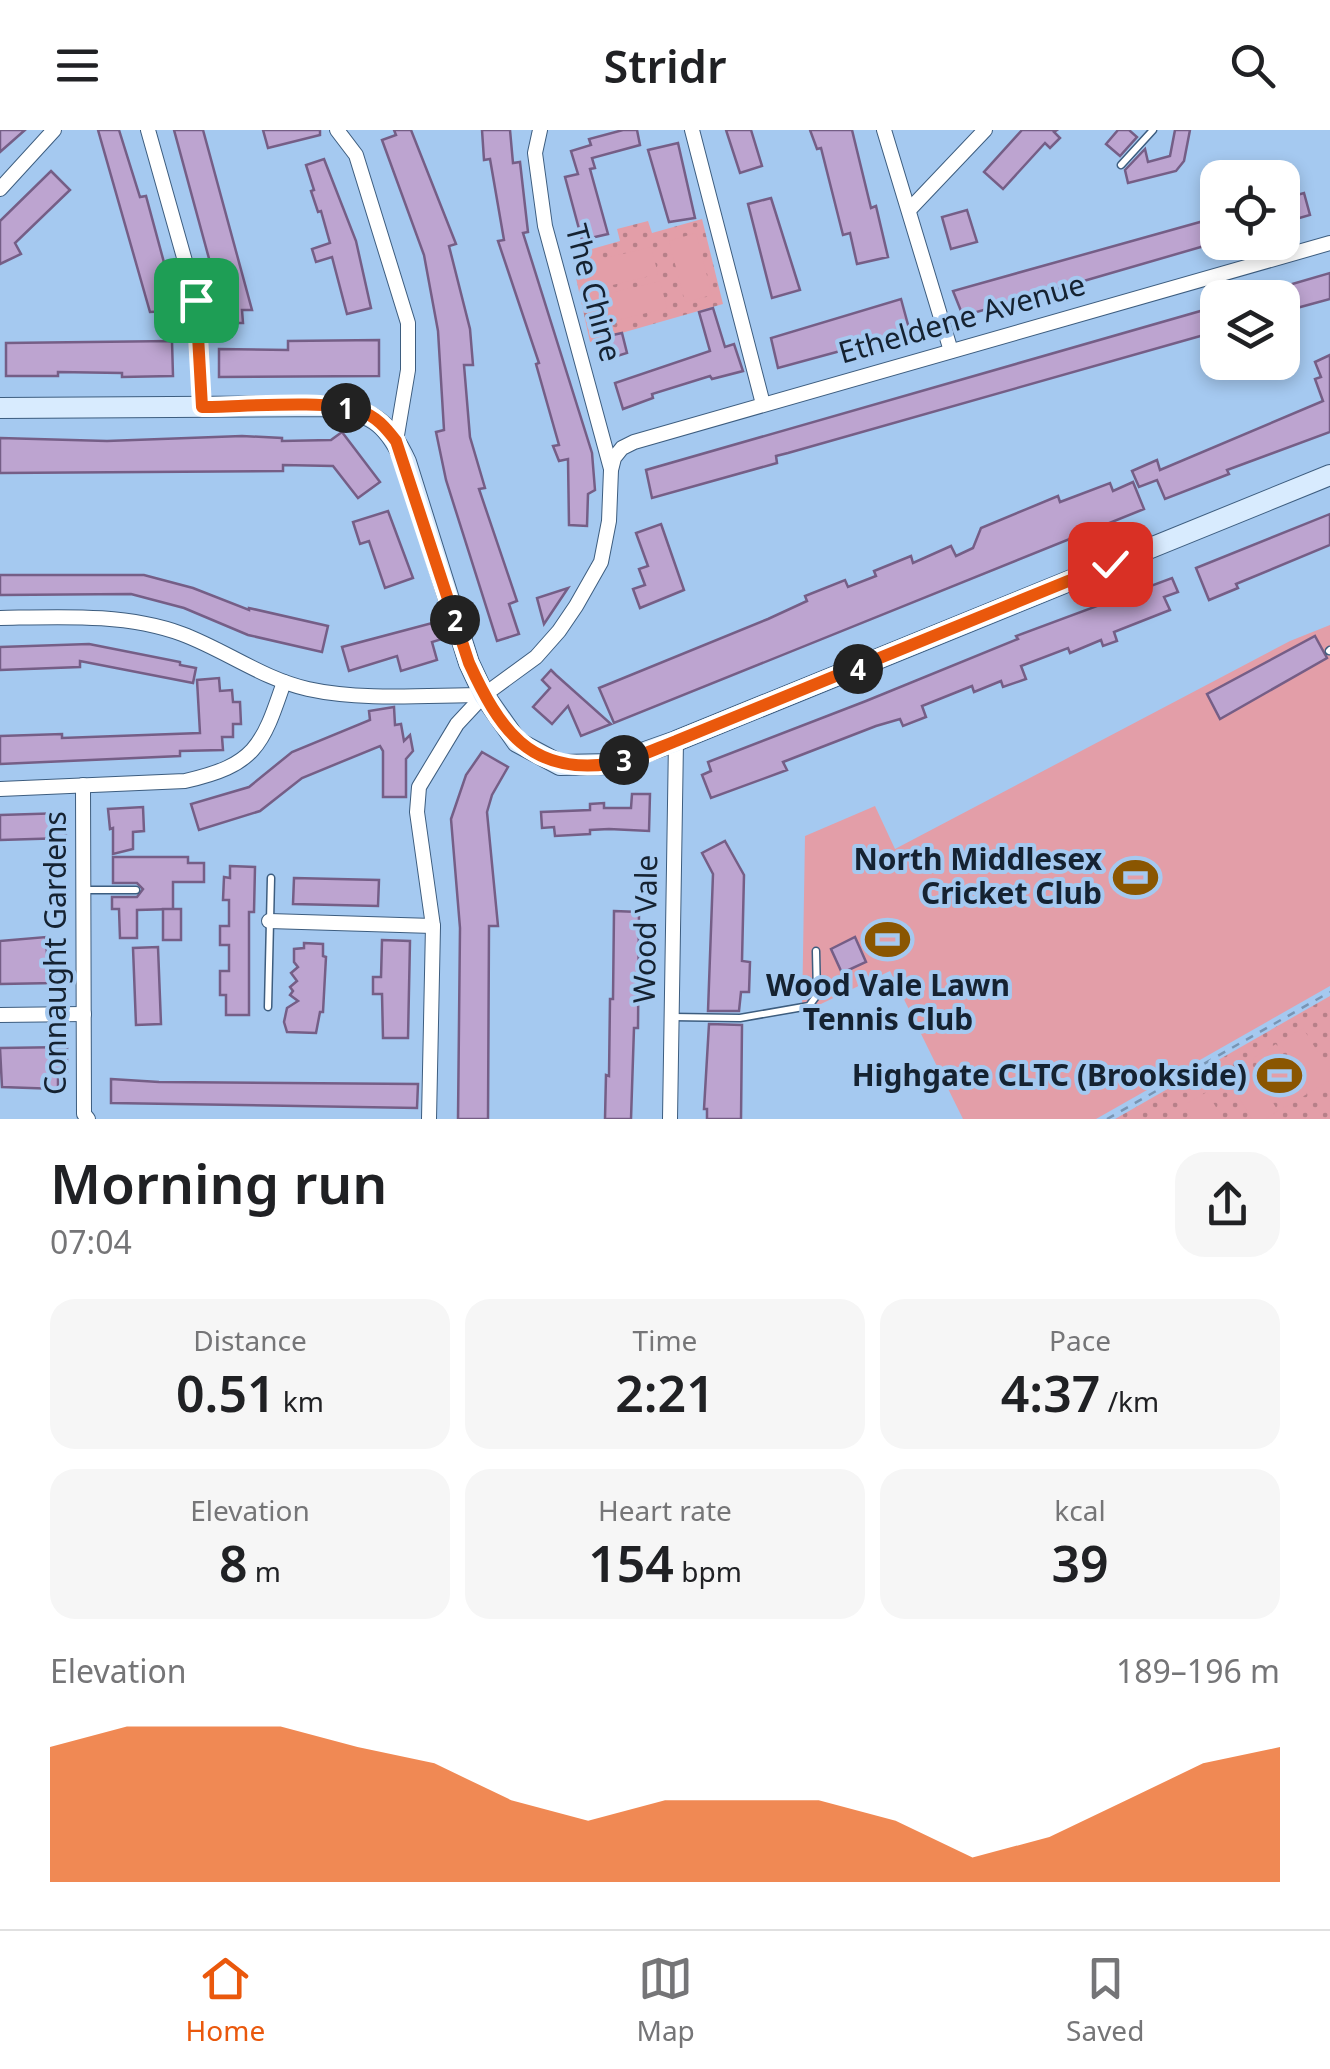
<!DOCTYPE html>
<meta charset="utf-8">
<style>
:root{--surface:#fff;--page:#f6f6f6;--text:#202124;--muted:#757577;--line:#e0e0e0;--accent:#ea580c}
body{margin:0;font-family:"Noto Sans",sans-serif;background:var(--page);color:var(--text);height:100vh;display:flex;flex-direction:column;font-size:38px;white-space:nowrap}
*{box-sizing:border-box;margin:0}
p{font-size:32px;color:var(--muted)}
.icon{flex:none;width:55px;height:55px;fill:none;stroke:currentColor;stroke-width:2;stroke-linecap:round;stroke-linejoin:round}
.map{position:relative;height:989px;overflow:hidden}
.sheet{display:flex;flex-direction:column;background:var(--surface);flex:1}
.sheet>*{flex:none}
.controls{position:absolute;left:1200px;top:30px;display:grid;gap:20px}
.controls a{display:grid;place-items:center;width:100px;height:100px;border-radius:20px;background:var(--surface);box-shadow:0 5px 15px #0003;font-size:50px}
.pin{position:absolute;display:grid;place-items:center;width:85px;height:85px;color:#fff;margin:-42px;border-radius:20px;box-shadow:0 5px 15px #0006}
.km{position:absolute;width:50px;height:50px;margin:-25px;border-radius:50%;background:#222;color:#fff;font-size:28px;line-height:50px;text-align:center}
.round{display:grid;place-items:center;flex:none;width:105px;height:105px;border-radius:30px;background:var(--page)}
.overview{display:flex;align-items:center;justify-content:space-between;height:170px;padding:0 50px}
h1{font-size:55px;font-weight:600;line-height:75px}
.metrics{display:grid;grid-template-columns:repeat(3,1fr);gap:15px;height:170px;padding:10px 50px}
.metrics div{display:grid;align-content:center;border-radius:25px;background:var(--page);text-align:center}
.metrics b{font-size:50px;font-weight:600}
.metrics small{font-size:28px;font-weight:400}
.metrics p{font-size:28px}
.chart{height:280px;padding:20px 50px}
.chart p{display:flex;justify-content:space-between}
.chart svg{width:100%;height:180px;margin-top:10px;fill:var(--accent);opacity:.7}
header{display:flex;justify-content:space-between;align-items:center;height:130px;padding:0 50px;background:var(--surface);font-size:45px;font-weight:600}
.tab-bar{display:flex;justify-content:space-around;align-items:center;height:140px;border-top:2px solid var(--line);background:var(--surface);font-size:28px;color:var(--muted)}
.tab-bar a{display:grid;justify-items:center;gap:5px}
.tab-bar .current{color:var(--accent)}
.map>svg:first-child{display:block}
</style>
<header><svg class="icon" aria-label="menu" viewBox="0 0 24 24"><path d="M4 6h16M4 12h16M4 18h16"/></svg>Stridr<svg class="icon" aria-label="search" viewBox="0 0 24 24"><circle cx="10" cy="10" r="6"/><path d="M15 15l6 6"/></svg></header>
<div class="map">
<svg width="1330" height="989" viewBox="0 0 1330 989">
<defs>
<pattern id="park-dots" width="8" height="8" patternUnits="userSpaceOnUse" patternTransform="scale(2.5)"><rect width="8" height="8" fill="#e39ea8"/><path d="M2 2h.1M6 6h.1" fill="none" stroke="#b78089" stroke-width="1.8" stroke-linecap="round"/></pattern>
</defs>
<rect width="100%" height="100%" fill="#a5c9f0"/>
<g fill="url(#park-dots)">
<polygon points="702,89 723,174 590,212 571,125 620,111 617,99 648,91 652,103"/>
<polygon points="1330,866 1330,989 1115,989"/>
</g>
<g fill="#e39ea8">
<polygon points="696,103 712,165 685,172 669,111"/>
<polygon points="651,117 658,144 596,159 590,132"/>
<polygon points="660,151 667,178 605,193 599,166"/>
<polygon points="1330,495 1330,856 1096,989 963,989 890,841 802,883 805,706 875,676 895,719 1290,511"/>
<polygon points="1303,898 1330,942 1330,950 1310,962 1280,912"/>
<polygon points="1276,914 1307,964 1284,978 1253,928"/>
<polygon points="1248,931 1278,981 1265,989 1252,989 1225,945"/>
<polygon points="1207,962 1223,989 1192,989 1184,975"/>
</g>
<g fill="#bda4d0" stroke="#755e86" stroke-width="2.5">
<polygon points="0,0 25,0 0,22"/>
<polygon points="98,0 119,0 140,67 146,66 172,162 167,164 168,181 150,182"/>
<polygon points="174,0 203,0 252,180 242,180 243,193 228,193 228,180 223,180"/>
<polygon points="263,0 320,0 320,5 268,18"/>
<polygon points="394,0 411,0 456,114 449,116 470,199 473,235 464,235 470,307 485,358 479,359 517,471 509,474 519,504 497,511 446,350 436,302 444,300 438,201 424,125 382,10 396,5"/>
<polygon points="482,0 510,0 513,33 520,32 528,102 523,103 592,323 595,360 588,364 587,396 569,395 568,329 559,331 553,316 559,315 536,234 539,233 498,111 504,110 490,29 484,30"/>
<polygon points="623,0 637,0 640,15 592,28 595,38 590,39 608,104 582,110 565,47 578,44 571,21 591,15 589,9"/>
<polygon points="726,0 751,0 762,36 740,43"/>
<polygon points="810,0 852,0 871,78 876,76 888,127 857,134 850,103 843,105 821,18 817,19"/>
<polygon points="1022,0 1057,0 1054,2 1060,8 1050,18 1045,13 1003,59 984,42"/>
<polygon points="1118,0 1129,0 1137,7 1120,26 1106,14"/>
<polygon points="1175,0 1190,0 1184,31 1176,41 1128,53 1125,40 1145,19 1148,32 1170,26"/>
<polygon points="678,13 695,88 669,92 648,20"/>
<polygon points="324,29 356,111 371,178 347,184 332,127 316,132 312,119 330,113 321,81 318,82 311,61 314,60 306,35"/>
<polygon points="51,41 70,60 15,113 21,124 0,134 0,91"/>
<polygon points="1304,63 1310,85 1282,93 1282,69"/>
<polygon points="771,68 800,160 772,168 748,74"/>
<polygon points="967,80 977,112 951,119 942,87"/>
<polygon points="1218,87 1218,112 963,186 953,161"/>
<polygon points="1330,143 1330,169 1282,182 1282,157"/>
<polygon points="901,169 910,202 778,238 771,208"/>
<polygon points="1218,176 1218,201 788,323 776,326 777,333 652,368 646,340"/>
<polygon points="713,178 725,217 734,214 743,241 712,249 710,246 652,264 653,268 623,279 615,253 710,221 699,182"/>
<polygon points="622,203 627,223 614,227 608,206"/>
<polygon points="379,210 379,246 219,247 219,219 288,220 288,211"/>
<polygon points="172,211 173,246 122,247 122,243 58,242 58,246 6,246 6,213"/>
<polygon points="1330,225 1330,302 1227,340 1229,344 1165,369 1157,350 1139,357 1132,341 1157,330 1160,340 1323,271 1315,249 1321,247 1315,232"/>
<polygon points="342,302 380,352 358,368 333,336 283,335 283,341 0,343 0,308 107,311 242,306 282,308 282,311 331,310"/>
<polygon points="1133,352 1144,379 614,593 599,558 768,489 807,471 805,466 845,450 848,457 876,446 874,441 911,426 913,433 951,416 956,426 973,418 981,398 1058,366 1060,372 1110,353 1113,361"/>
<polygon points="388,381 413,448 385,458 369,411 360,414 353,392"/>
<polygon points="1330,384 1330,415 1236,454 1238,458 1209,470 1196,438"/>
<polygon points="661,394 684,460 640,478 633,459 645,455 639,439 648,436 636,403"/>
<polygon points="0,445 144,445 193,458 249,480 249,478 328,496 322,522 248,505 184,478 131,464 0,465"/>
<polygon points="1172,448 1178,462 1164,467 1170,480 1114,502 1117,511 1103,516 1101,510 1070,523 1068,518 1021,536 1026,549 1003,557 1001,551 974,562 972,556 922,576 926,587 903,596 900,589 876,596 783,632 787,640 711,668 702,645 711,641 708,632 866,571 1018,509 1016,506"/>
<polygon points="568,458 544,494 537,468"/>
<polygon points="436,492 442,509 432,512 437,530 401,541 397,526 349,541 342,517"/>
<polygon points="1315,506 1327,528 1220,589 1207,564"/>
<polygon points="89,514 180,532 180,535 196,538 193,553 80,531 80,537 0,540 0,517"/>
<polygon points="551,540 556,545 611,594 581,606 568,576 552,594 533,577 550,558 542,550"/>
<polygon points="219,548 220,561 232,560 233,572 240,572 241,594 233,594 233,607 222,607 223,620 180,621 180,626 0,634 0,606 62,604 62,608 200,603 197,550"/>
<polygon points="394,577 395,595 401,594 404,611 410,605 413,621 406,629 406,667 383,667 383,621 380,616 302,648 260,681 199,700 191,674 249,657 292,622 370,590 369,581"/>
<polygon points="482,622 508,637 492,665 487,682 498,796 489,796 488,989 458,989 460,798 451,689 466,645"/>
<polygon points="632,664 650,664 649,701 609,699 590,700 590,704 555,706 554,697 542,698 541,682 590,680 590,674 604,673 604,678 631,678"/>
<polygon points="143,677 144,701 133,702 133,719 113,724 113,698 110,699 108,679"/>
<polygon points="65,683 66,708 0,710 0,685"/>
<polygon points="725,711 744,745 742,831 750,832 749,862 741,862 739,881 708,881 713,744 702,723"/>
<polygon points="113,727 188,727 188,733 204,733 204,752 173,752 173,779 137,780 137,808 120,808 119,779 112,779 112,767 137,767 143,759 137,753 113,753"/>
<polygon points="230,736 255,737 254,782 249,782 249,885 226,885 226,865 220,865 220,841 229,841 229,815 220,815 220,796 229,796 229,770 223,770 224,747 230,748"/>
<polygon points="294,748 379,750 378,776 293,774"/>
<rect x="163" y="779" width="18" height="31"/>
<polygon points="614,781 639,782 638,898 634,898 631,989 605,989 606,945 609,946 610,869 613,869"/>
<polygon points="46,807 47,824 54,824 55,853 0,854 0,811"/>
<polygon points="855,807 866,832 842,843 831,819"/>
<polygon points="382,810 410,811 408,908 383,908 382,864 373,864 373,847 381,847"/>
<polygon points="304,813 323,814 323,826 326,827 323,882 320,882 316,903 287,902 284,892 287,878 298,871 290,865 293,861 290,857 297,851 291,843 298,837 294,832 294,819 304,818"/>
<polygon points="158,817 161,894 136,895 133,818"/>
<polygon points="709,894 742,895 741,989 707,989 707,979 704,979"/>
<polygon points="67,917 67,942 58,943 58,959 2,957 0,918"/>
<polygon points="111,949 159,952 418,954 417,978 111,973"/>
</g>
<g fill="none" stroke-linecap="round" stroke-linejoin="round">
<defs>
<g id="lane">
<polyline points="1121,35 1153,0"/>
<polyline points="1329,521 1330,520"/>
<polyline points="85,760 136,760"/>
<polyline points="268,877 271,748"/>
<polyline points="672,887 740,888 809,876 817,865 816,821"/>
</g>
<g id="street">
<polyline points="148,0 196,170 202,277"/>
<polyline points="337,0 356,25 408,193 408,240 396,311"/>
<polyline points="540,0 535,23 545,96 611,339"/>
<polyline points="692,0 763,274"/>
<polyline points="884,0 951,221"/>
<polyline points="0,59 54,0"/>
<polyline points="909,80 985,0"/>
<path d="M 0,488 C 60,487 125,483 182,504 C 225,520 263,549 308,559 C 362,571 429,565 484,565"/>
<polyline points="83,655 84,984 88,989"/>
<path d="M 0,659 L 185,651 C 255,635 262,617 284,552"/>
<polyline points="269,791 433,796"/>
<polyline points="0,885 84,884"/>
<polyline points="429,989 433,796 417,682 419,657 457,594 484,565 536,527 559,501 576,476 601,432 609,391 611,340 614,328 622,318 634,312 1330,113"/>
<polyline points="670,989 676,611"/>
</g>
<path id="secondary" d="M 0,278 L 335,276 C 375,283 389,295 406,332 L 469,533 L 484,565 L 517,612 L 560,635 L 611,634 L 676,611 L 1330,345"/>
</defs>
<use href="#lane" stroke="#3d5d7f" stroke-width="9"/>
<use href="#street" stroke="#3d5d7f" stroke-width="16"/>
<use href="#secondary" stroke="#3d5d7f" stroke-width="22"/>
<polyline stroke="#7895b4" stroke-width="2.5" stroke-dasharray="8 8" stroke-linecap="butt" points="1107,989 1330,862"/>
<use href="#lane" stroke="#fff" stroke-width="6"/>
<use href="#street" stroke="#fff" stroke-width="14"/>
<use href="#secondary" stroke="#d8ebfe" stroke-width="20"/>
</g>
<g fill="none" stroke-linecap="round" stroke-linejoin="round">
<defs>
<path id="route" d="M 196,170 L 202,277 C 240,277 328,269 360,281 C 376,286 386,298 396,311 L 469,533 C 499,598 529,645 609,634 C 631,631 655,619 676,611 L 1110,434"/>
</defs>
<use href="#route" stroke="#fff" stroke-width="20"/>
<use href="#route" stroke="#ea580c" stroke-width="12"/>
</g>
<defs>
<symbol id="stadium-bare" viewBox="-9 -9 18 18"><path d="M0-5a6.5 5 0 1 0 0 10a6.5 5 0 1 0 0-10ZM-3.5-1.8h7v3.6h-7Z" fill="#8a5601" stroke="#a5c9f0" stroke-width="2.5" paint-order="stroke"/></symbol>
</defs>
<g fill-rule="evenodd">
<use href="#stadium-bare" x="1104" y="716" width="63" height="63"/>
<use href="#stadium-bare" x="856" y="778" width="63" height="63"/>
<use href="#stadium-bare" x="1248" y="914" width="63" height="63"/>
</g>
<g text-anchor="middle" stroke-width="8" stroke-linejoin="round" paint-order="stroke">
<g font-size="30" fill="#152231" stroke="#a5c9f0">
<text transform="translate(593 163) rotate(75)" y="10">The Chine</text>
<text transform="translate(962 189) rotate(-16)" y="10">Etheldene Avenue</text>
<text transform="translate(646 799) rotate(-89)" y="10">Wood Vale</text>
<text transform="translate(56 823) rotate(-90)" y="10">Connaught Gardens</text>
</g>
<g font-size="30" font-weight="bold" fill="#152231" stroke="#a5c9f0" text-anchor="end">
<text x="1102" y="740">North Middlesex<tspan x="1102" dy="34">Cricket Club</tspan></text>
<text x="888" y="866" text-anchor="middle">Wood Vale Lawn<tspan x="888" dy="34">Tennis Club</tspan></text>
<text x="1247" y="956">Highgate CLTC (Brookside)</text>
</g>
</g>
</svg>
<div class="controls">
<a><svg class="icon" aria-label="locate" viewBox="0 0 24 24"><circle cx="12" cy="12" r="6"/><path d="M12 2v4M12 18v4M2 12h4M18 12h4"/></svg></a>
<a><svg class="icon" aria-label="layers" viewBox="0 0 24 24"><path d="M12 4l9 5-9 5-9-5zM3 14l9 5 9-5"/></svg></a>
</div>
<div class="pin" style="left:196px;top:170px;background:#1e9e55"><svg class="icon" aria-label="arrive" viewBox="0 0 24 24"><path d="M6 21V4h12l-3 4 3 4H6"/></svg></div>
<div class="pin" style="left:1110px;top:434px;background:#d93025"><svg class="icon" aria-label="check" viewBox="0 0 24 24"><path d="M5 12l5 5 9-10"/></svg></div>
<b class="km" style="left:346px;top:278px">1</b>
<b class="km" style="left:455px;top:490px">2</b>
<b class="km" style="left:624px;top:630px">3</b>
<b class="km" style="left:858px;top:539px">4</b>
</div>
<section class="sheet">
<div class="overview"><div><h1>Morning run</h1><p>07:04</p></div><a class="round"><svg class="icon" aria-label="share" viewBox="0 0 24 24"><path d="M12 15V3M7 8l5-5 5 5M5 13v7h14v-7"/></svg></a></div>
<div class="metrics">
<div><p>Distance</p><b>0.51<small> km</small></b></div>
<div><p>Time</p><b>2:21</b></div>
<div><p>Pace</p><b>4:37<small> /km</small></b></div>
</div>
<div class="metrics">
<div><p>Elevation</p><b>8<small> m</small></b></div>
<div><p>Heart rate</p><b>154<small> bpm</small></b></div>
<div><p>kcal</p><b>39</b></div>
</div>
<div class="chart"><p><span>Elevation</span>189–196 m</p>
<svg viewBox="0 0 160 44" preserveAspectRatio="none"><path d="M0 44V11L10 6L20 6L30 6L40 11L50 15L60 24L70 29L80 24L90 24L100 24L110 29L120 38L130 33L140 24L150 15L160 11V44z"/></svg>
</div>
</section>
<nav class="tab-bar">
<a class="current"><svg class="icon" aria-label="home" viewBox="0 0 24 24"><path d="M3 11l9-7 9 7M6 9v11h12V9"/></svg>Home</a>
<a><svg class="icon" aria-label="map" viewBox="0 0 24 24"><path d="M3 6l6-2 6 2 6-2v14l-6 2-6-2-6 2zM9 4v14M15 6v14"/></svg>Map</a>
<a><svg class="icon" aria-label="saved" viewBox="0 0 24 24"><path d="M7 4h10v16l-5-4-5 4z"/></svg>Saved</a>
</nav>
